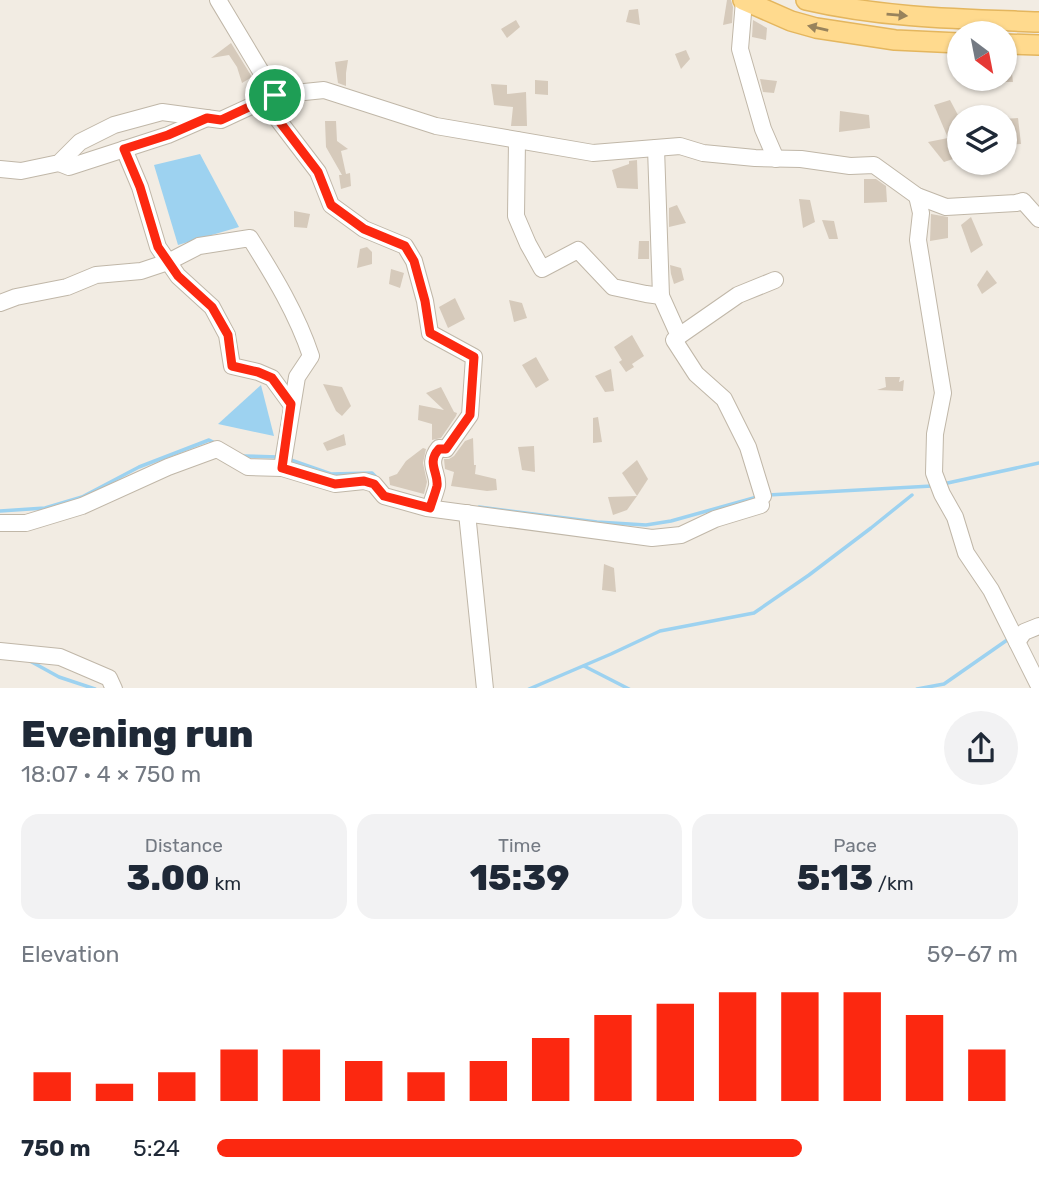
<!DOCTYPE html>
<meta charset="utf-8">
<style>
:root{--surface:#fff;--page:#f2f2f3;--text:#1f2937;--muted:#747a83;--accent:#fc2810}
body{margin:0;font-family:Rubik,sans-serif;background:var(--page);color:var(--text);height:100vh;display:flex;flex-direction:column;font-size:26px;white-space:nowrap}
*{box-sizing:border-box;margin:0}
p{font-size:23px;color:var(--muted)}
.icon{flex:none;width:38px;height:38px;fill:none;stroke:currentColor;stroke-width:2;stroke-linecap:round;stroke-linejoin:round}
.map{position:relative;height:688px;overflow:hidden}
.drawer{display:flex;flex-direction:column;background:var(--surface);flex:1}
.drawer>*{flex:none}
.needle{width:46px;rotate:148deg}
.fabs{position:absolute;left:947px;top:21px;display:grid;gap:14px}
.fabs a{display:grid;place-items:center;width:70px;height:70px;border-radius:50%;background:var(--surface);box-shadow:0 2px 5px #0004;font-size:35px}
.pin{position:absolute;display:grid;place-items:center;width:60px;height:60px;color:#fff;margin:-30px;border:4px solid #fff;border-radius:50%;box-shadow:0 2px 7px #0007}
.round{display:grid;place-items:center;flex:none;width:74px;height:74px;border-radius:37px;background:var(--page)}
.headline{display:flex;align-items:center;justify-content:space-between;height:119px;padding:0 21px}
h1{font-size:38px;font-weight:800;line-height:52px}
.metrics{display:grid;grid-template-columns:repeat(3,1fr);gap:10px;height:119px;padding:7px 21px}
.metrics div{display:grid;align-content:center;border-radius:18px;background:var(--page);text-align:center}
.metrics b{font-size:35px;font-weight:800}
.metrics small{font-size:19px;font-weight:400}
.metrics p{font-size:19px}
.chart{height:196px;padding:14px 21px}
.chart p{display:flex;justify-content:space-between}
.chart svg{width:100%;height:126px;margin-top:7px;stroke:var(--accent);stroke-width:6}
ul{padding:0 21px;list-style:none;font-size:23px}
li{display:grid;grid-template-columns:112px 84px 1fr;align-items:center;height:52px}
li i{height:18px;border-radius:9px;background:var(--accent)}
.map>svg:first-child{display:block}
</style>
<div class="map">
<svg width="1039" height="689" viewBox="0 0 1039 689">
<rect width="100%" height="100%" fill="#f2ece3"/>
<g fill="#9dd2f0">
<polygon points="200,154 239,227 178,245 154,165"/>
<polygon points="261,385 274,436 218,424"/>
</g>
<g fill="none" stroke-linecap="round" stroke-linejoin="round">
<g stroke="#9dd2f0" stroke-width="3.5">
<polyline points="243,456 278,457"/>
<polyline points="288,459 331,474 372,473 377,478"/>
<polyline points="943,484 1039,463"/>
<polyline points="768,495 932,486"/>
<polyline points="479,507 597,522 646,525 671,521 757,497"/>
<polyline points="0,511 45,508 82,497 139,467 209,440 217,444"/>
<polyline points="30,661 59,677 95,689"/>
<polyline points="584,666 629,689"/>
<polyline points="529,689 611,654 660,631 754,613 809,575 871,528 912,495"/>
<polyline points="917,689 944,684 1010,638"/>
</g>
</g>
<g fill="#d6cabb">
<polygon points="727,0 731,0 733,7 732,23 723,25"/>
<polygon points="638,9 640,25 626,22 629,10"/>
<polygon points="516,20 520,27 507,38 501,29"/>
<polygon points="753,20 767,28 766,40 752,37"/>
<polygon points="231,43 252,77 242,83 237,67 229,55 211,58"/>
<polygon points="686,50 690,59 681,69 675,54"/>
<polygon points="1010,56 1013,82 1004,82 1004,57"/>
<polygon points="348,60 346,73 346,86 338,83 335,62"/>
<polygon points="760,79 777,81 774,93 763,92"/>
<polygon points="535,80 548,81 548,95 535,94"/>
<polygon points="491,84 507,85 507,94 526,92 527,126 511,126 513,107 494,105"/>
<polygon points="950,100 959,117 959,128 948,138 934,105"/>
<polygon points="840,111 869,115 870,128 839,132"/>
<polygon points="1018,118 1021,144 1007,145 1004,139 1004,119"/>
<polygon points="325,121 336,121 337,141 348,149 341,151 346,174 350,173 351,186 341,189 339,175 342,175 326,147"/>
<polygon points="948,138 959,157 944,162 928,142"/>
<polygon points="637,160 638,189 617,188 612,170 629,164 629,161"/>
<polygon points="864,179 876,179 886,186 887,202 864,203"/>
<polygon points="799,199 810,200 815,222 803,228"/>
<polygon points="677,205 686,223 669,227 669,208"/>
<polygon points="294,211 310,214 307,228 294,227"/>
<polygon points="931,214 948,217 948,238 930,241"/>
<polygon points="971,217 983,245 971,253 961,225"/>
<polygon points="822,220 834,221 838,239 829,239"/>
<polygon points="639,241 649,241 649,259 638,259"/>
<polygon points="367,247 372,252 372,264 357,268 360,249"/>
<polygon points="670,265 681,268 684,280 674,284 671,274"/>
<polygon points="391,269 404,273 400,288 389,284"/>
<polygon points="987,270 997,283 982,294 977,285"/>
<polygon points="455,298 465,319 448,328 439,307"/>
<polygon points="509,300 522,303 527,318 514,322"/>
<polygon points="632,335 644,356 632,364 634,367 626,372 619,362 622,360 614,347"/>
<polygon points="536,357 549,380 536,388 522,365"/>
<polygon points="611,369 614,391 605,392 595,376"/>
<polygon points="885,377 900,377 899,382 904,380 903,391 877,390 886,387"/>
<polygon points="323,384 342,387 351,406 342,416 336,411"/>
<polygon points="441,387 454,412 457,413 456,416 441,438 432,440 432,424 418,420 419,405 444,410 426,393"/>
<polygon points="598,417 602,442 593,443 593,418"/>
<polygon points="344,434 346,445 327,451 323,443"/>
<polygon points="473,438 474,465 476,465 475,474 496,479 497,490 487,491 451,486 454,472 445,469 444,459 449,459 454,456 465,441"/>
<polygon points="534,446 535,472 522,470 518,447"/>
<polygon points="423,448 426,449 423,463 427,482 424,494 390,485 389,477 397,474 406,461"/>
<polygon points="637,460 648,479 637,496 622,473"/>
<polygon points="637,496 627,510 613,515 608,497"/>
<polygon points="604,564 614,568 616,592 602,590"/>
</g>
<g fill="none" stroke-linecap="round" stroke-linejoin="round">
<defs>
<g id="minor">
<path d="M 218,0 L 275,95 L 276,117 L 318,172 L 331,205 L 364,229 L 405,246 L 414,261 L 425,301 L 430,333 L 474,357 L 470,415 L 446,449 L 439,448 C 426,464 439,473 437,486 C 435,494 432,501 430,508"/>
<polyline points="744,1 740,49 763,129 776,159"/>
<polyline points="517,140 516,216 528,244 542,269 578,250 613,287 646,294 661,296"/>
<polyline points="656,148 661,296 679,336 674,340 696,374 724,399 748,447 763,496"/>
<polyline points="124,149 140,187 158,247 178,276 212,307 227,335 232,366 258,372 272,378 291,404"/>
<polyline points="59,163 69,167 168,135 207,118"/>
<polyline points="0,169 21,171 59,163 80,142 114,125 162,112 221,120 275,95 324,90 436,126 593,153 680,146 703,153 755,158 801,159 850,166 874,165 917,196 946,207 1016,203 1023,201 1039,219"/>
<polyline points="917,196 921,213 918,240 943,393 935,434 934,473 942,494 955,517 966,553 991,590 1039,686"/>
<path d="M 0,303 L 16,297 L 67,287 L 96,275 L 141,271 L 168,262 L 199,246 L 250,238 C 274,276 297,314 311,356 L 297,377 L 282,468"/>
<polyline points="679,336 738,295 775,280"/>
<polyline points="467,513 485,689"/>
<polyline points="0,523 26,523 82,506 168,467 217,449 248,467 282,468 335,484 364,481 374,484 384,496 427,508 652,538 681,535 715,519 761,505"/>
<polyline points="1017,642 1024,632 1039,626"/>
<polyline points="0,651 60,657 109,678 114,689"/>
</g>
<g id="major">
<polyline points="743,0 791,21 816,28 895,40 959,43"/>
<path d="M 806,0 C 883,18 961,19 1039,22"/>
<polyline points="1004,44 1039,45"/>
</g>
</defs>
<use href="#minor" stroke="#c0b7a8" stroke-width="18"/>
<use href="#major" stroke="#e4b65e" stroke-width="22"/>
<use href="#minor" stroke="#fff" stroke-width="16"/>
<use href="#major" stroke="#ffda8e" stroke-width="19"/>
</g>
<defs><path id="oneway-solid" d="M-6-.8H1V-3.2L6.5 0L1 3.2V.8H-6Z" transform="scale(1.75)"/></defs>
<g fill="#98835c">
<use href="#oneway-solid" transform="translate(897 15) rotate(5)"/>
<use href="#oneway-solid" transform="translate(818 28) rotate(-167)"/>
</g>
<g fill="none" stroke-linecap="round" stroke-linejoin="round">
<defs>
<path id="route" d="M 275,95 L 276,117 L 318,172 L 331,205 L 364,229 L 405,246 L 414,261 L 425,301 L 430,333 L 474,357 L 470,415 L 446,449 L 439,449 C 426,463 439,473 437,486 C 435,494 432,501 430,508 L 384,496 L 374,484 L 364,481 L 335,484 L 282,468 L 291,404 L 272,378 L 258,372 L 232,366 L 228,335 L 212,307 L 178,276 L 158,247 L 140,187 L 124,149 L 168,135 L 207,118 L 221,120 Z"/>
</defs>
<use href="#route" stroke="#fff" stroke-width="14"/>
<use href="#route" stroke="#fc2810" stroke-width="9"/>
</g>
</svg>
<div class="fabs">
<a><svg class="needle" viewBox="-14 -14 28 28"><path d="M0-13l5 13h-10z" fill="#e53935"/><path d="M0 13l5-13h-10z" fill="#747a83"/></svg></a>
<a><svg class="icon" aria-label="layers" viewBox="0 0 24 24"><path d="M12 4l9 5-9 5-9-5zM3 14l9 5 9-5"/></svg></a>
</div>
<div class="pin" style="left:275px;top:95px;background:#1e9e55"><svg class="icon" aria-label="arrive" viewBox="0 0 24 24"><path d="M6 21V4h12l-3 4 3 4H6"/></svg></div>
</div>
<section class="drawer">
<div class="headline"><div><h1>Evening run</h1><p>18:07 · 4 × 750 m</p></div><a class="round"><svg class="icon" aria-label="share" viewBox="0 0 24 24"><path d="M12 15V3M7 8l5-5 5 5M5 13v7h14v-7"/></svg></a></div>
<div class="metrics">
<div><p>Distance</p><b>3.00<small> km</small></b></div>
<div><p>Time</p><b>15:39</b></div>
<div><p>Pace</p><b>5:13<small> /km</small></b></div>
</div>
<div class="chart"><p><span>Elevation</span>59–67 m</p>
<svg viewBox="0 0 160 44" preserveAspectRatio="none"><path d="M5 44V34M15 44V38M25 44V34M35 44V26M45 44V26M55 44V30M65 44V34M75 44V30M85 44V22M95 44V14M105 44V10M115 44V6M125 44V6M135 44V6M145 44V14M155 44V26"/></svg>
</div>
<ul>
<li><b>750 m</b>5:24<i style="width:73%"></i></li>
</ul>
</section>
